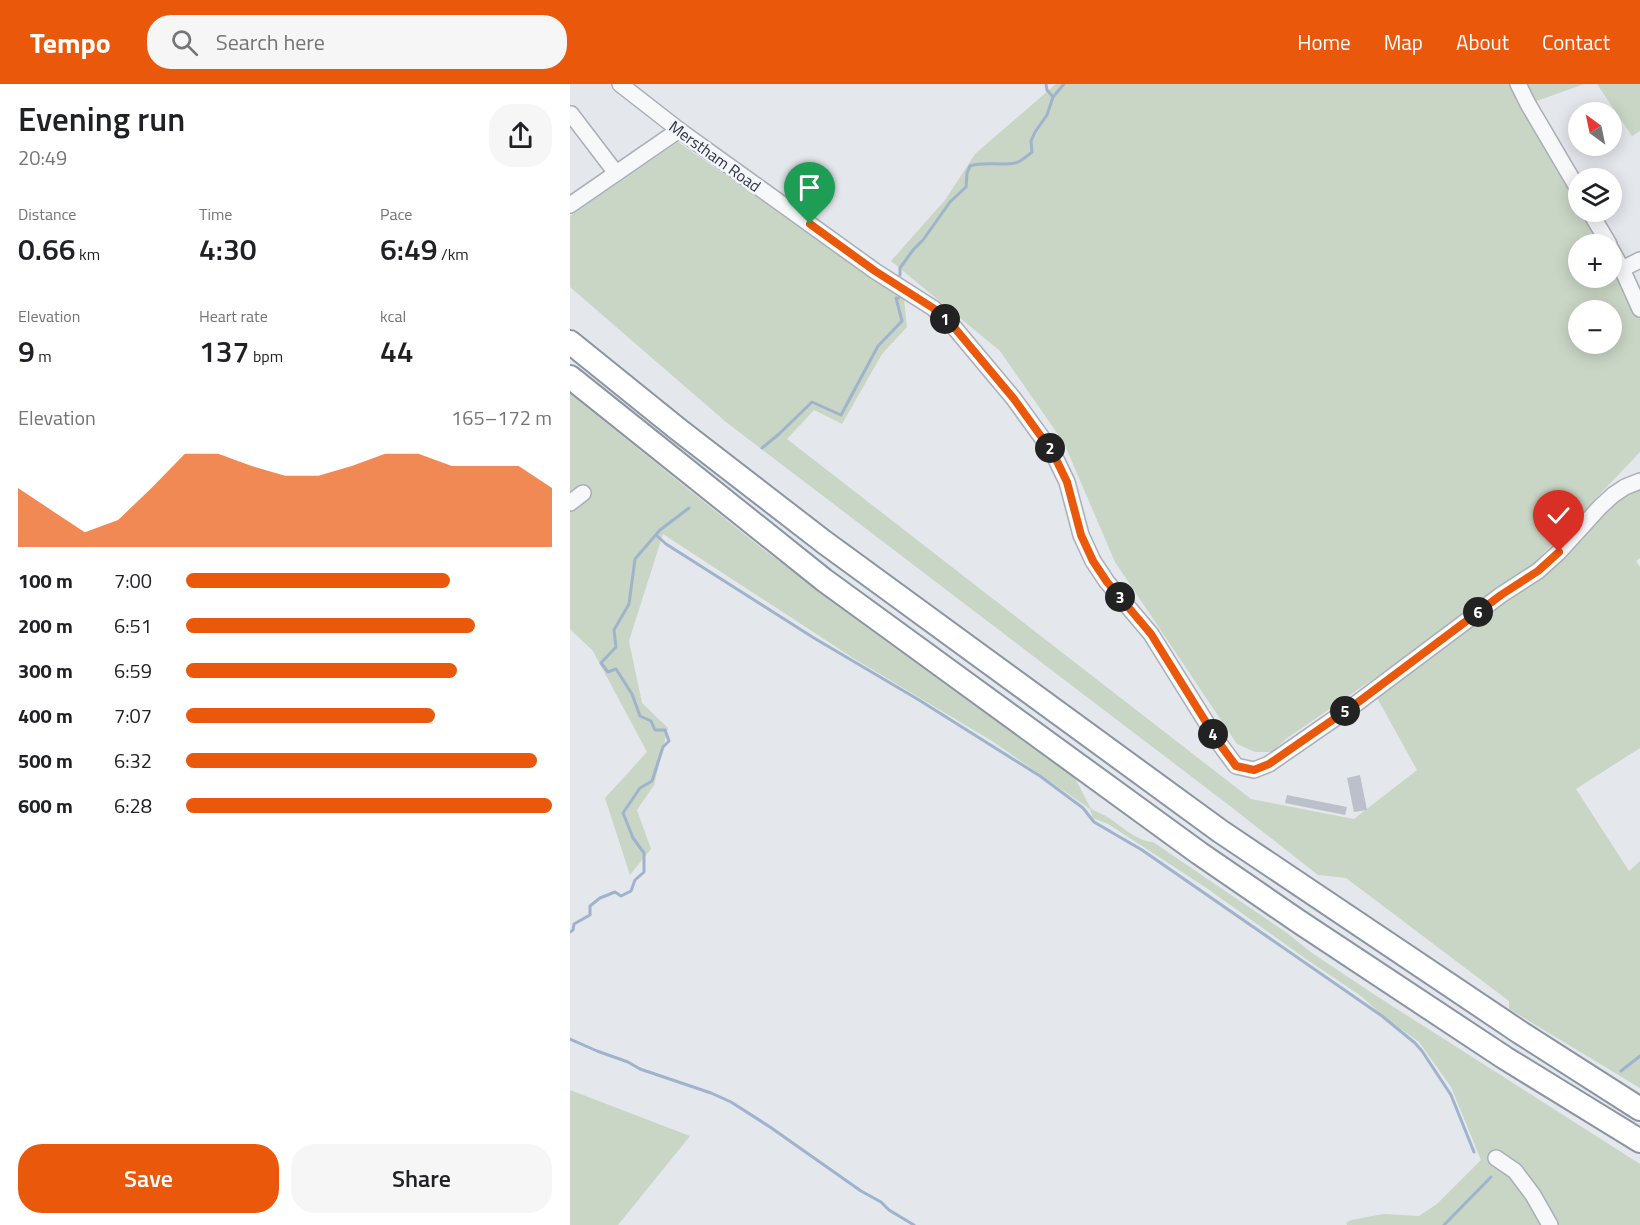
<!DOCTYPE html>
<meta charset="utf-8">
<style>
:root{--surface:#fff;--page:#f6f6f6;--text:#202124;--muted:#757577;--accent:#ea580c}
body{margin:0;font-family:"Titillium Web",sans-serif;background:var(--page);color:var(--text);height:100vh;display:flex;flex-direction:column;font-size:22px;white-space:nowrap}
*{box-sizing:border-box;margin:0}
p{font-size:20px;color:var(--muted)}
.icon{flex:none;width:33px;height:33px;fill:none;stroke:currentColor;stroke-width:2;stroke-linecap:round;stroke-linejoin:round}
.map{position:relative;flex:1;overflow:hidden}
.sheet{display:flex;flex-direction:column;background:var(--surface);width:570px}
.sheet>*{flex:none}
.needle{width:39px;rotate:327deg}
.controls{position:absolute;left:998px;top:18px;display:grid;gap:12px}
.controls a{display:grid;place-items:center;width:54px;height:54px;border-radius:50%;background:var(--surface);box-shadow:0 3px 15px #0003;font-size:30px}
.pin{position:absolute;display:grid;place-items:center;width:51px;height:51px;color:#fff;margin:-62px -26px;border-radius:50% 50% 50% 0;rotate:-45deg;box-shadow:0 0 6px #0007}
.pin .icon{rotate:45deg}
.km{position:absolute;width:30px;height:30px;margin:-15px;border-radius:50%;background:#222;color:#fff;font-size:16px;line-height:30px;text-align:center}
.round{display:grid;place-items:center;flex:none;width:63px;height:63px;border-radius:24px;background:var(--page)}
.headline{display:flex;align-items:center;justify-content:space-between;height:102px;padding:0 18px}
h1{font-size:33px;font-weight:600;line-height:45px}
.metrics{display:grid;grid-template-columns:repeat(3,1fr);gap:9px;height:102px;padding:6px 18px}
.metrics div{display:grid;align-content:center}
.metrics b{font-size:30px;font-weight:600}
.metrics small{font-size:16px;font-weight:400}
.metrics p{font-size:16px}
.chart{height:168px;padding:12px 18px}
.chart p{display:flex;justify-content:space-between}
.chart svg{width:100%;height:108px;margin-top:6px;fill:var(--accent);opacity:.7}
.primary-button{display:flex;gap:12px;margin-top:auto;padding:12px 18px}
.primary-button a{flex:1;height:69px;border-radius:24px;background:var(--accent);color:#fff;font-size:24px;font-weight:600;line-height:69px;text-align:center}
.primary-button a+a{background:var(--page);color:var(--text)}
ul{padding:0 18px;list-style:none;font-size:20px}
li{display:grid;grid-template-columns:96px 72px 1fr;align-items:center;height:45px}
li i{height:15px;border-radius:8px;background:var(--accent)}
header{display:flex;align-items:center;gap:36px;box-sizing:border-box;height:84px;padding:0 30px;background:var(--accent);color:#fff}
header strong{font-size:28px}
nav{display:flex;gap:33px;margin-inline-start:auto;font-size:21px}
.search{width:420px;height:54px;background:var(--page);display:flex;align-items:center;gap:15px;box-sizing:border-box;padding:0 21px;border-radius:24px;color:var(--muted);font-size:22px}
main{display:flex;flex:1;min-height:0}
.map>svg:first-child{display:block}
</style>
<header>
<strong>Tempo</strong>
<div class="search"><svg class="icon" aria-label="search" viewBox="0 0 24 24"><circle cx="10" cy="10" r="6"/><path d="M15 15l6 6"/></svg>Search here</div>
<nav><a>Home</a><a>Map</a><a>About</a><a>Contact</a></nav>
</header>
<main>
<section class="sheet">
<div class="headline"><div><h1>Evening run</h1><p>20:49</p></div><a class="round"><svg class="icon" aria-label="share" viewBox="0 0 24 24"><path d="M12 15V3M7 8l5-5 5 5M5 13v7h14v-7"/></svg></a></div>
<div class="metrics">
<div><p>Distance</p><b>0.66<small> km</small></b></div>
<div><p>Time</p><b>4:30</b></div>
<div><p>Pace</p><b>6:49<small> /km</small></b></div>
</div>
<div class="metrics">
<div><p>Elevation</p><b>9<small> m</small></b></div>
<div><p>Heart rate</p><b>137<small> bpm</small></b></div>
<div><p>kcal</p><b>44</b></div>
</div>
<div class="chart"><p><span>Elevation</span>165–172 m</p>
<svg viewBox="0 0 160 44" preserveAspectRatio="none"><path d="M0 44V20L10 29L20 38L30 33L40 20L50 6L60 6L70 11L80 15L90 15L100 11L110 6L120 6L130 11L140 11L150 11L160 20V44z"/></svg>
</div>
<ul>
<li><b>100 m</b>7:00<i style="width:72%"></i></li>
<li><b>200 m</b>6:51<i style="width:79%"></i></li>
<li><b>300 m</b>6:59<i style="width:74%"></i></li>
<li><b>400 m</b>7:07<i style="width:68%"></i></li>
<li><b>500 m</b>6:32<i style="width:96%"></i></li>
<li><b>600 m</b>6:28<i style="width:100%"></i></li>
</ul>
<div class="primary-button"><a>Save</a><a>Share</a></div>
</section>
<div class="map">
<svg width="1070" height="1141" viewBox="0 0 1070 1141">
<rect width="100%" height="100%" fill="#e4e7ec"/>
<g fill="#c9d6c5" fill-rule="evenodd">
<path d="M 486,0 L 942,0 L 1008,112 L 1008,128 L 1016,128 L 1033,160 L 1008,160 L 1008,194 L 1041,194 L 1041,176 L 1070,232 L 1070,368 L 950,494 L 716,655 L 702,668 L 685,668 L 667,660 L 545,478 L 494,359 L 430,267 L 321,177 L 375,116 L 405,70 ZM 1008,226 L 1041,226 L 1041,260 L 1008,260 Z"/>
<polygon points="954,0 1014,0 964,18"/>
<polygon points="1027,0 1070,0 1070,47 1062,52"/>
<polygon points="108,58 334,215 337,243 312,270 272,340 244,326 217,355 681,715 784,735 847,686 806,612 1021,443 1053,410 1070,402 1070,474 1066,477 1070,483 1070,664 1006,705 1059,787 1070,777 1070,1004 939,925 939,917 776,794 748,791 660,722 156,338 0,203 0,132"/>
<path d="M 0,310 L 189,462 L 314,556 L 505,694 L 521,725 C 527,728 533,730 539,734 C 553,743 566,757 583,758 L 717,849 L 742,869 L 805,911 L 1070,1080 L 1070,1141 L 777,1141 L 776,1139 L 781,1136 L 814,1130 L 849,1132 L 867,1120 L 911,1076 L 881,1003 L 849,958 L 813,932 L 791,912 L 736,875 L 635,803 L 538,740 L 523,734 L 520,725 L 422,657 L 283,574 L 93,450 L 59,557 L 72,619 L 98,644 L 84,701 L 67,726 L 81,765 L 60,791 L 35,714 L 77,668 L 23,567 L 0,545 Z"/>
<polygon points="0,1006 120,1052 48,1141 0,1141"/>
</g>
<g fill="none" stroke-linecap="round" stroke-linejoin="round">
<g stroke="#9fb4cc" stroke-width="3">
<polyline points="476,0 477,6 483,13"/>
<path d="M 330,191 L 330,184 L 343,166 L 353,156 L 380,118 L 396,103 L 397,89 L 400,82 C 415,77 430,82 445,79 C 451,78 457,72 462,68 L 461,57 L 465,48 L 477,31 L 483,13 L 494,0"/>
<polyline points="192,364 209,350 242,318 271,331 308,262 332,237 326,214 329,214"/>
<polyline points="86,451 96,460 244,554 349,616 470,692 513,724 524,738 572,766 812,932 845,959 852,967 881,1011 904,1068"/>
<polyline points="0,848 3,846 4,840 20,831 20,822 30,814 45,808 51,812 61,807 65,796 74,788 74,769 63,754 53,729 70,704 82,697 93,663 99,657 95,646 85,646 81,637 70,632 62,610 46,585 38,588 31,579 46,563 44,546 59,520 65,475 90,446 119,424"/>
<polyline points="0,955 27,967 58,978 70,985 141,1009 161,1018 200,1043 291,1107 311,1118 319,1126 344,1141"/>
<polyline points="1051,987 1070,972"/>
<polyline points="874,1141 921,1093"/>
</g>
</g>
<g fill="#bbc0ca">
<polygon points="790,691 797,726 784,728 777,694"/>
<polygon points="717,711 777,723 775,731 715,719"/>
</g>
<g fill="none" stroke-linecap="round" stroke-linejoin="round">
<defs>
<g id="minor">
<polyline points="50,0 109,46 305,187 363,224 383,242 444,315 483,369 497,398 511,451 523,477 537,498 581,550 649,659 666,682 684,686 699,680 787,619 931,511 968,487 989,468 1030,423 1043,411 1055,403 1070,397"/>
<polyline points="948,0 958,20 1008,105"/>
<polyline points="1,30 46,89"/>
<polyline points="0,121 109,46"/>
<polyline points="1020,128 1039,160"/>
<polyline points="1041,165 1052,185 1070,225"/>
<polyline points="1052,185 1070,176"/>
<polyline points="0,419 13,409"/>
<polyline points="926,1074 945,1087 963,1111 980,1141"/>
</g>
<g id="highway">
<polyline points="0,258 109,346 254,458 650,747 951,949 1070,1025"/>
<polyline points="0,293 254,496 629,769 728,837 935,974 1070,1057"/>
</g>
</defs>
<use href="#minor" stroke="#a9aeb7" stroke-width="18"/>
<use href="#highway" stroke="#8b94a3" stroke-width="26"/>
<use href="#minor" stroke="#f7f8fa" stroke-width="15"/>
<use href="#highway" stroke="#fff" stroke-width="22"/>
</g>
<g fill="none" stroke-linecap="round" stroke-linejoin="round">
<defs>
<polyline id="route" points="240,140 305,187 363,224 383,242 444,315 483,369 497,398 511,451 523,477 537,498 581,550 649,659 666,682 684,686 699,680 787,619 931,511 968,487 989,468"/>
</defs>
<use href="#route" stroke="#fff" stroke-width="12"/>
<use href="#route" stroke="#ea580c" stroke-width="8"/>
</g>
<g text-anchor="middle" stroke-width="5" stroke-linejoin="round" paint-order="stroke">
<g font-size="16" fill="#2b3445" stroke="#f4f6f9">
<text transform="translate(145 72) rotate(36)" y="6">Merstham Road</text>
</g>
</g>
</svg>
<div class="controls">
<a><svg class="needle" viewBox="-14 -14 28 28"><path d="M0-13l5 13h-10z" fill="#e53935"/><path d="M0 13l5-13h-10z" fill="#757577"/></svg></a>
<a><svg class="icon" aria-label="layers" viewBox="0 0 24 24"><path d="M12 4l9 5-9 5-9-5zM3 14l9 5 9-5"/></svg></a>
<a>+</a>
<a>−</a>
</div>
<div class="pin" style="left:240px;top:140px;background:#1e9e55"><svg class="icon" aria-label="arrive" viewBox="0 0 24 24"><path d="M6 21V4h12l-3 4 3 4H6"/></svg></div>
<div class="pin" style="left:989px;top:468px;background:#d93025"><svg class="icon" aria-label="check" viewBox="0 0 24 24"><path d="M5 12l5 5 9-10"/></svg></div>
<b class="km" style="left:375px;top:235px">1</b>
<b class="km" style="left:480px;top:364px">2</b>
<b class="km" style="left:550px;top:513px">3</b>
<b class="km" style="left:643px;top:650px">4</b>
<b class="km" style="left:775px;top:627px">5</b>
<b class="km" style="left:908px;top:528px">6</b>
</div>
</main>
